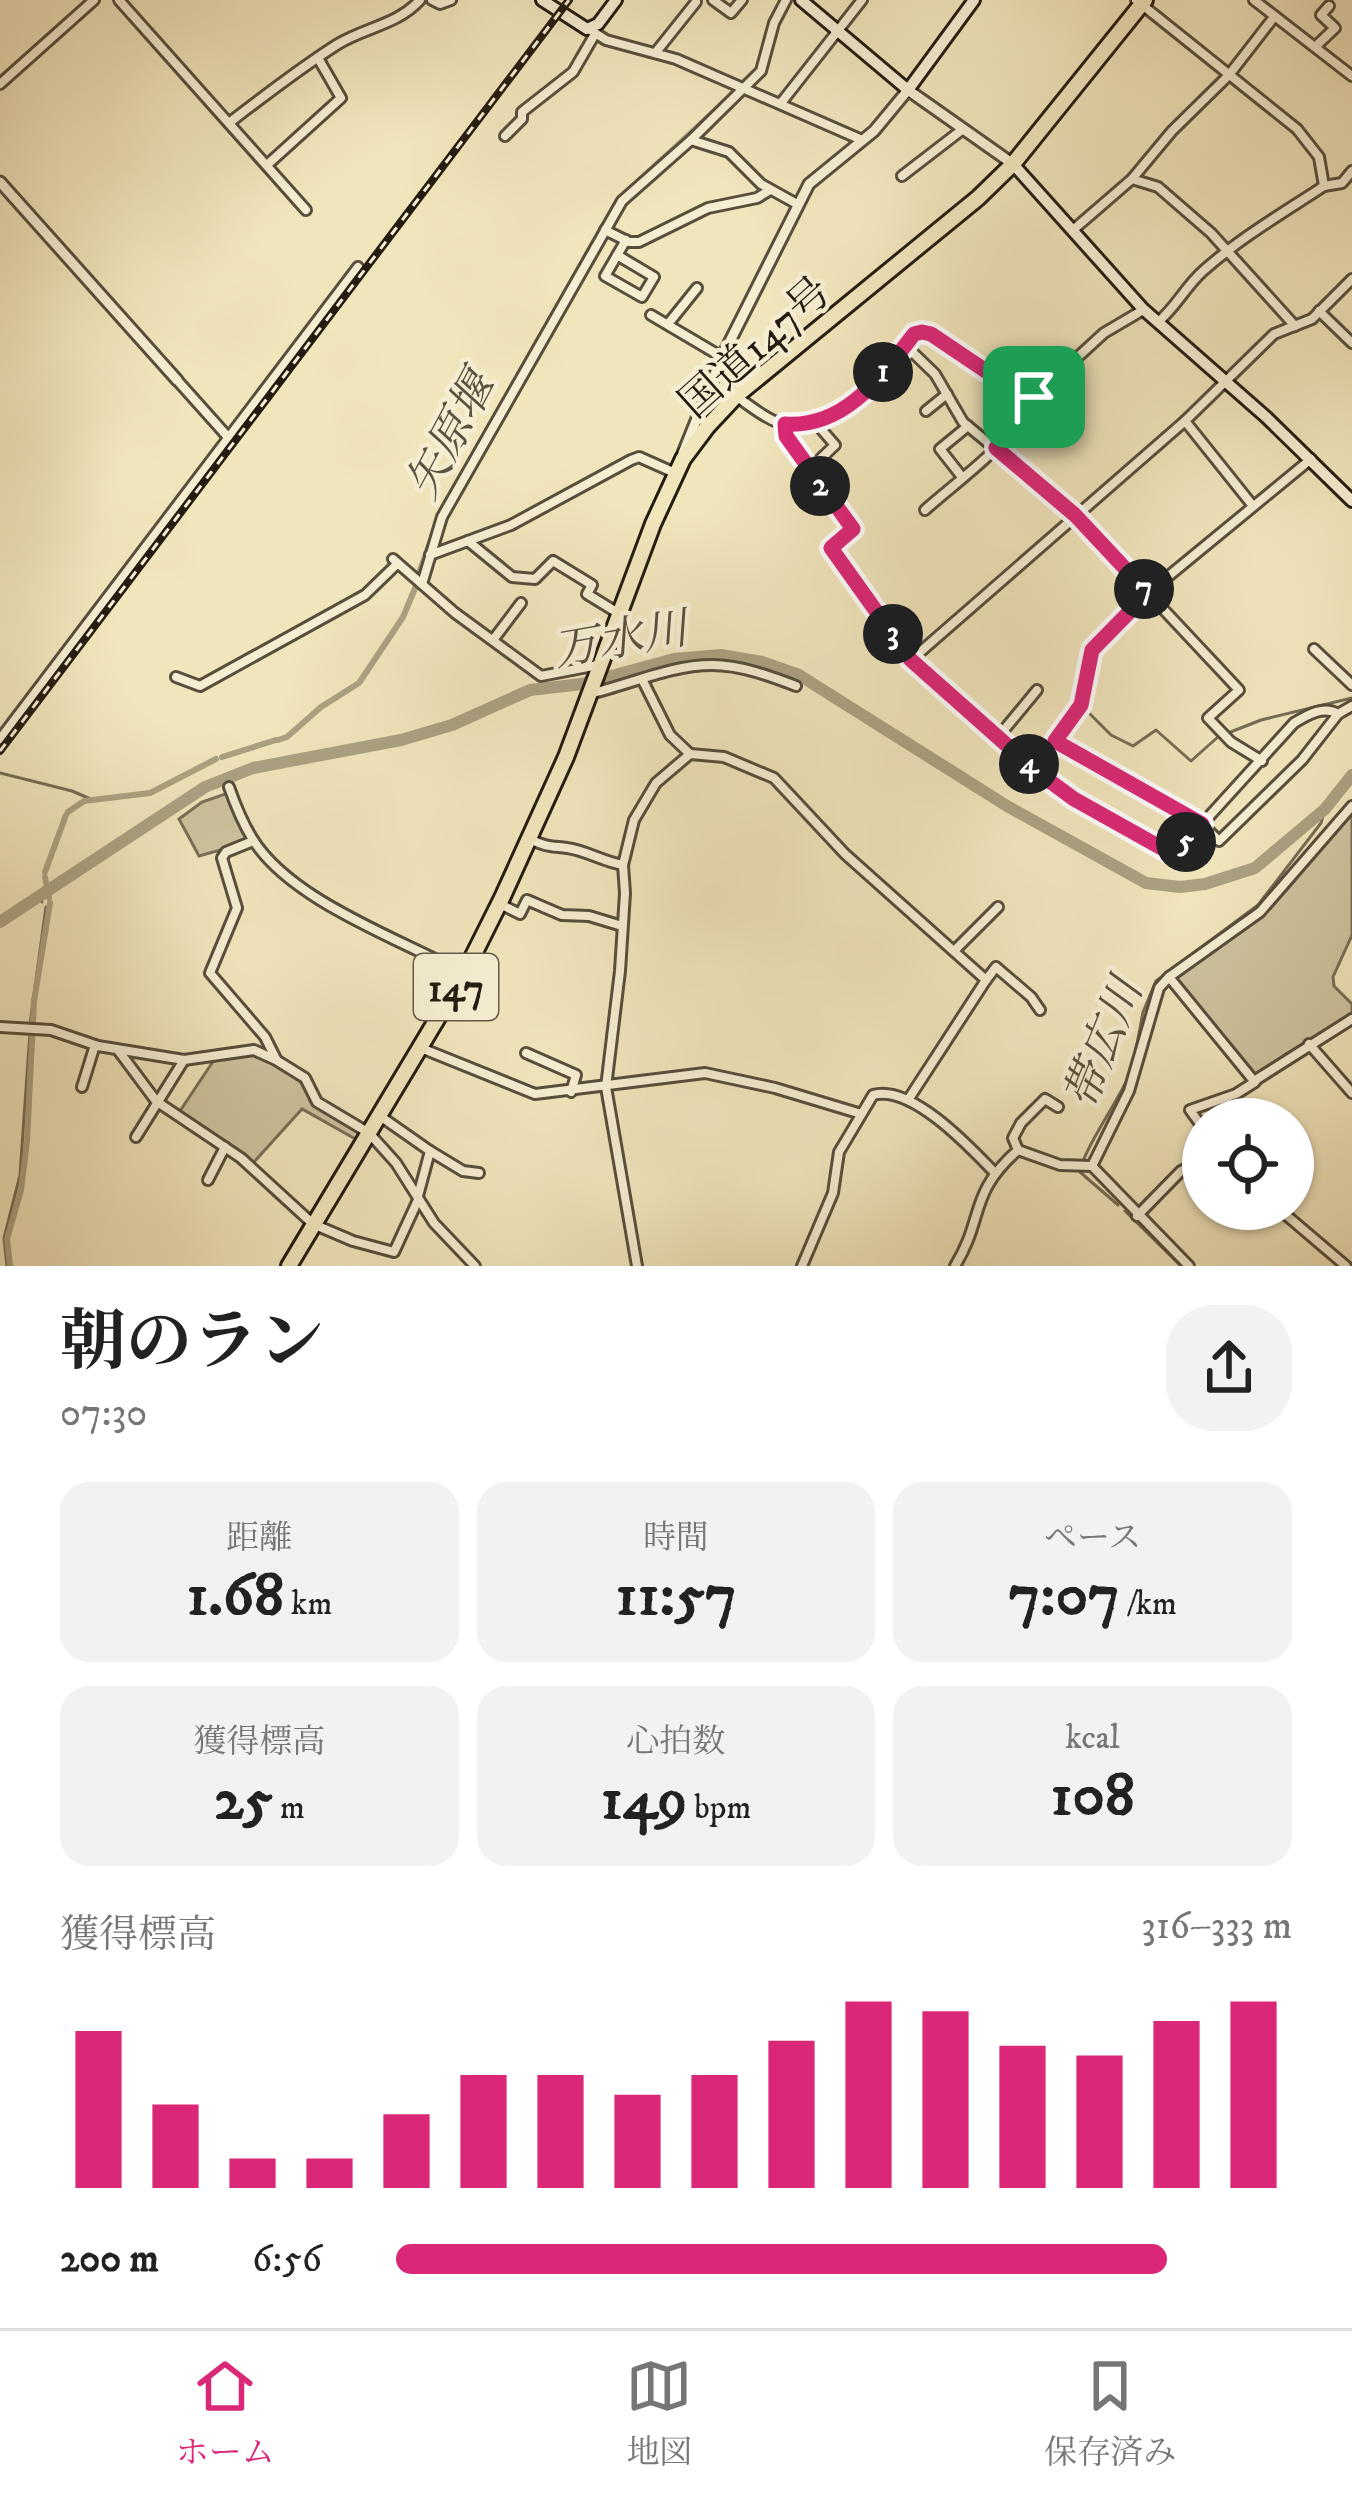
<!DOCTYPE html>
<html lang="ja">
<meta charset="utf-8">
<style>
:root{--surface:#fff;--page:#f2f2f2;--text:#222;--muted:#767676;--line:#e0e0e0;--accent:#db2777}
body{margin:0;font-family:"IM FELL DW Pica","Noto Serif JP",serif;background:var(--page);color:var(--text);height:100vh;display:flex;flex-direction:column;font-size:45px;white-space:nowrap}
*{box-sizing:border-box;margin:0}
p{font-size:39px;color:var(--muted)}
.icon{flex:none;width:66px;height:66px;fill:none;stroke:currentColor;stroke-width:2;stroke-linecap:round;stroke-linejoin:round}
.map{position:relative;height:1266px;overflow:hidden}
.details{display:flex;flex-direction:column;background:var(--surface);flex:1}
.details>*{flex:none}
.buttons{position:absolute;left:1182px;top:1098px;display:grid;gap:24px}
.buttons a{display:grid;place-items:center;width:132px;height:132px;border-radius:50%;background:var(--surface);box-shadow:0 3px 9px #0004;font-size:60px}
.pin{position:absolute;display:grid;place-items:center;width:102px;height:102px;color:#fff;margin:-51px;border-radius:24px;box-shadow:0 6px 18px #0006}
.km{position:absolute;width:60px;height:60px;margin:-30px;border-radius:50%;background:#222;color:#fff;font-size:33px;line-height:60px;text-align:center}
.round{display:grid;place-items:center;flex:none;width:126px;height:126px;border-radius:48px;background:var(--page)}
.overview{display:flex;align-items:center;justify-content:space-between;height:204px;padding:0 60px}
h1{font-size:66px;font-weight:700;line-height:90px}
.figures{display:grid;grid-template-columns:repeat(3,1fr);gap:18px;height:204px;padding:12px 60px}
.figures div{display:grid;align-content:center;border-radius:30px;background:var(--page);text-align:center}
.figures b{font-size:60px;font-weight:700}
.figures small{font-size:33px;font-weight:400}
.figures p{font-size:33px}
.chart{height:336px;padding:24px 60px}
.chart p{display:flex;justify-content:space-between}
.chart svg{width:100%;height:216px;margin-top:12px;stroke:var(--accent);stroke-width:6}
ul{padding:0 60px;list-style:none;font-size:39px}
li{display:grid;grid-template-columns:192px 144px 1fr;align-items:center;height:90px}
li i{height:30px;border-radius:15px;background:var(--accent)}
.dock{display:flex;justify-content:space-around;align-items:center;height:168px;border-top:3px solid var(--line);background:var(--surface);font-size:33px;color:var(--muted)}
.dock a{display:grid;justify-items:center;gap:6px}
.dock .selected{color:var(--accent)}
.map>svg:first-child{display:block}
</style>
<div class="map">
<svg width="1352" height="1266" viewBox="0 0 1352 1266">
<rect width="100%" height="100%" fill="#f1e5bc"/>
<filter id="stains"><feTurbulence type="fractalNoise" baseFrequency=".00167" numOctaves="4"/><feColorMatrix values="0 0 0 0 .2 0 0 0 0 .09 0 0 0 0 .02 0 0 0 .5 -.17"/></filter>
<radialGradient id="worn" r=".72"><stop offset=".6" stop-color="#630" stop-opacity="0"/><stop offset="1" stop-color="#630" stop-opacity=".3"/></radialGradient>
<g fill="#cec39f" stroke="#797058" stroke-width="3">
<polygon points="228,793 249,842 199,856 179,819 202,802"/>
<polygon points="1348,812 1352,813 1352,935 1333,977 1334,986 1352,1004 1352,1017 1286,1054 1268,1071 1252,1076 1174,979 1175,975 1260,916 1288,888"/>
<polygon points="254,1053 303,1081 316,1105 364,1133 359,1141 302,1109 253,1163 178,1114 214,1060"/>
</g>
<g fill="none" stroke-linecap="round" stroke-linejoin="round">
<g stroke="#756c55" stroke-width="3">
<polyline points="1087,711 1111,735 1133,746 1156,730 1191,761 1219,736"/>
<polyline points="1228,733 1261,720 1352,698"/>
<polyline points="0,773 72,791 93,800"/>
<polyline points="37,895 42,902"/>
<polyline points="30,1024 46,907"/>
<polyline points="1134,1060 1143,1012 1156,981 1258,905 1321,823 1325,809"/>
<path d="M 1118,1205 L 1080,1172 C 1082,1151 1122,1096 1132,1069"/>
<polyline points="1125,1211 1181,1266"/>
<polyline points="7,1266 4,1238 20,1175 30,1032"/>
</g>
<g stroke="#aba182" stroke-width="6">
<polyline points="767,36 783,0"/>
<polyline points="584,259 618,200 732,95"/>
<polyline points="549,321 582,263"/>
<polyline points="483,438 545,328"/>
<polyline points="418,576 439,518"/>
<polyline points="278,740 287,737 321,707 359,683 403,617 416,586"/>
<polyline points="222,757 276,740"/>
<polyline points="68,812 84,801 150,793 216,759"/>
<polyline points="45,872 66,815"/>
<polyline points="45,877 49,898"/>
<polyline points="10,1266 7,1239 21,1190 27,1141 34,1001 50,903"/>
</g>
<polyline stroke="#aba182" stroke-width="12" points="0,922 205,787 253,768 401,740 452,725 530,690 582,684 674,659 721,655 762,662 799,675 1007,806 1146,883 1180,887 1205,884 1255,868 1325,809 1352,775"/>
<defs>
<g id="minor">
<polyline points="119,0 306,210"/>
<polyline points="432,0 440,4 451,0"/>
<polyline points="713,0 731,13 742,0"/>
<polyline points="1136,0 1297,129 1319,157 1324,186"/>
<polyline points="1254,0 1352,76"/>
<polyline points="589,29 606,40 676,59 862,140"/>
<polyline points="1316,46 1335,28 1321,15 1329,6"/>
<polyline points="656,52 696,2"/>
<polyline points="0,84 94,0"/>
<polyline points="781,103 862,0"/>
<path d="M 229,123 C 264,96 300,68 338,44 C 366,27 397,25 420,0"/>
<polyline points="505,136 522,119 522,112 573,72 595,34"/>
<polyline points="691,140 729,152 761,184 797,204"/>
<polyline points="267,165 341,98 318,58"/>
<polyline points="902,176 963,129"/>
<polyline points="1132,179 1158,187 1211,233 1295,326"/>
<polyline points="605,230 629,242 639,242 708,208 757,198 770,190"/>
<polyline points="1073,230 1132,179 1172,131 1229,75 1274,17"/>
<polyline points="617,255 654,277 642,297 605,276 626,240"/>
<polyline points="1319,311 1352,343"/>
<polyline points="651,315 722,357"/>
<path d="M 1158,322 C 1176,307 1186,286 1203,271 C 1240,238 1283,213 1324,186 L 1342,183 L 1352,171"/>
<polyline points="668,324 697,288"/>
<polyline points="905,345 935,374 963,422 1075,515 1239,690 1208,718 1231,742 1262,761"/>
<polyline points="177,380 227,436"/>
<path d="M 736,396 C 749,405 763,417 777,422 C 834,443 884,372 914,334 L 931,334 L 1023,396 L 1034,397"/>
<polyline points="926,411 947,394"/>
<polyline points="1185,421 1253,506"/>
<path d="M 785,424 L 786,436 L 852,529 L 831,548 L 911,660 L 1036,771 L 1074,799 L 1174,855 L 1294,723 C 1307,715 1324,705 1338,714"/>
<polyline points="809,470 835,445 815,422"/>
<polyline points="962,477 940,449 968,426"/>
<path d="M 925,510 C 962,477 1013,443 1034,397 L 1104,333 L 1143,310"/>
<polyline points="468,541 512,577 535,579 553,561 592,585 587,594 618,613"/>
<polyline points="430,555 511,525 631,460 639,457 675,473"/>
<polyline points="393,559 455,613 541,676 598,665"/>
<polyline points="422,584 442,517 622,201 691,140 761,71 774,23 786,0"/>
<polyline points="493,640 521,603"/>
<polyline points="1314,649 1352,685"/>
<polyline points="911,660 1185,421 1274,334 1312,319 1352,279"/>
<polyline points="176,677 200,686 365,595 397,564"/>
<polyline points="642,679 670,735 690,754 724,757 774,778 845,854 986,980 908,1100"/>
<path d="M 589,694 C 629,685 670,665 712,665 C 740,665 770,676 796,686"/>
<polyline points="999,736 1037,690"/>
<polyline points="0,739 358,267"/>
<polyline points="1055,741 1202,824 1219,841 1302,760 1338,714 1352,706"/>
<polyline points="1036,771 1081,705 1092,650 1148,593 1311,459"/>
<path d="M 229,787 C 235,804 242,822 252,838 C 290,901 401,939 464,974"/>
<path d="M 530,839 C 545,847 551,846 567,848 C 585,850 604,862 623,865"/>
<polyline points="253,841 226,852 222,858 237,908 210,973 265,1037 276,1059"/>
<polyline points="500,904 520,914 527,900 562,915 589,916 622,926"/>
<polyline points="954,951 998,907"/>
<polyline points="1169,977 1254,1081 1352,1019"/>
<polyline points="986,980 996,967 1031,997 1040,1010"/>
<polyline points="0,1027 51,1030 98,1046 184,1060 254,1050 276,1060 305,1078 317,1102 369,1133 396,1163 434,1223 475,1266"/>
<polyline points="1309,1044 1352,1093"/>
<polyline points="421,1048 535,1094 705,1073 775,1088 858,1113"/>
<polyline points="118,1050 156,1101 241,1158 313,1224 353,1241 394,1252 418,1200"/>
<polyline points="526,1053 576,1075 571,1092"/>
<polyline points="82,1087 95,1045"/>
<polyline points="380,1116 430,1151"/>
<polyline points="1203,1128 1190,1110 1236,1094 1255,1082"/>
<polyline points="136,1137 184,1060"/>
<polyline points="1018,1150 1013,1138 1021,1123 1045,1099 1058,1107"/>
<polyline points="1092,1166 1129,1091 1159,988 1169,977 1260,912 1352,806"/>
<polyline points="1092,1166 1189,1266"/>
<polyline points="208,1180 225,1147"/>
<polyline points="418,1196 430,1151 463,1171 479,1173"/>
<polyline points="1279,1209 1346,1266"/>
<polyline points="1137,1216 1181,1171 1203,1160"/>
<polyline points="637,1266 606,1087 620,971 625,893 623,865 634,820 656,783 690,754"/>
<path d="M 802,1266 L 833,1193 L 839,1152 L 873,1095 C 911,1084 969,1146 994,1172"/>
<path d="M 955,1266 C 985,1217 968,1194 1018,1150 L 1060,1165 L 1092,1166"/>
</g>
<g id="tertiary">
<polyline points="0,182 177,380"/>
<polyline points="683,453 722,357 809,184 874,131 908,90 1013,164"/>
</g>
<g id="secondary">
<polyline points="542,0 587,29 598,24 616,0"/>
<polyline points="801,0 908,90 974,0"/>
<polyline points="1013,164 1143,309 1266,417 1352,501"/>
</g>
<polyline id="trunk" points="289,1266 464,974 502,898 566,757 653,524 683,459 707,427 736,396 978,198 1013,164 1145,0"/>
</defs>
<use href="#minor" stroke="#574e3c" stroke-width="14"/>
<use href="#tertiary" stroke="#574e3c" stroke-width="15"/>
<use href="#secondary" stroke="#241c11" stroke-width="16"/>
<use href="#trunk" stroke="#241c11" stroke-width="20"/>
<use href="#minor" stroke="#f6eed3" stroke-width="8"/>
<use href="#tertiary" stroke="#f6eed3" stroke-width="9"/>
<use href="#secondary" stroke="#f6eed3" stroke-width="10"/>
<use href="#trunk" stroke="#f1e5bc" stroke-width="14"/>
<defs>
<polyline id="rail" points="0,751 569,0"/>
</defs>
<use href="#rail" stroke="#241c11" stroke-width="8"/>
<use href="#rail" stroke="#f6eed3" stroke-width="3" stroke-dasharray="9" stroke-linecap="butt"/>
</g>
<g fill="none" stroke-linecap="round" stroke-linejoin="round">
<defs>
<path id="route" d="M 922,332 L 931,334 L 1023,396 L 1034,397 L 996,448 L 1075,515 L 1148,593 L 1092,650 L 1081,705 L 1055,741 L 1202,824 L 1174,855 L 1074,799 L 1036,771 L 911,660 L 831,548 L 853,529 L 786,436 L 785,424 C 845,428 881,377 914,334 Z"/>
</defs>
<use href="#route" stroke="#fff" stroke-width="24"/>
<use href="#route" stroke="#db2777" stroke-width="15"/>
</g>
<g text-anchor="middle" stroke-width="9" stroke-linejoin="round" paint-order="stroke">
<rect fill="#f6eed3" stroke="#635b4b" stroke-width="3" x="414" y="954" width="84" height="66" rx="9"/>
<g font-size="39" font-weight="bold" fill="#241c11">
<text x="456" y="1001">147</text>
</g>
<g font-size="42" fill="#241c11" stroke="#f6eed3">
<text transform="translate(754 346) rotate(-42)" y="15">国道147号</text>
</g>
<g font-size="45" font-style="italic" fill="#5a513e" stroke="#f6eed3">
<text transform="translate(449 435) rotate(-62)" y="16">矢原堰</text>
<text transform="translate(620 638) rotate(-10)" y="16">万水川</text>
<text transform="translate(1102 1043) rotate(-68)" y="16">帯広川</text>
</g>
</g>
<rect width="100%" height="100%" filter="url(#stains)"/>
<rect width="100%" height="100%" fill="url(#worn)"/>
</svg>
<div class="buttons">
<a><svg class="icon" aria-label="locate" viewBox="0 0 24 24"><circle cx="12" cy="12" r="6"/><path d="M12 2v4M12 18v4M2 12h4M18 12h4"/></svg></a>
</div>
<div class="pin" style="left:1034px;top:397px;background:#1e9e55"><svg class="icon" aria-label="arrive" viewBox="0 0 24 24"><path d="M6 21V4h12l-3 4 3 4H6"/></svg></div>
<b class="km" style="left:883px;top:372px">1</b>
<b class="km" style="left:820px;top:486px">2</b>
<b class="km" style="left:893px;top:634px">3</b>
<b class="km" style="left:1029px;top:764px">4</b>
<b class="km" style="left:1186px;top:842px">5</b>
<b class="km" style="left:1144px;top:589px">7</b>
</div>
<section class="details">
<div class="overview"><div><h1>朝のラン</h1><p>07:30</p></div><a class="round"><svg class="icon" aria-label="share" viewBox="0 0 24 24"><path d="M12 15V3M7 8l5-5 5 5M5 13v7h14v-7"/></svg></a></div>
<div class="figures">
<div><p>距離</p><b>1.68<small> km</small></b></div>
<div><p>時間</p><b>11:57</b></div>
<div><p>ペース</p><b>7:07<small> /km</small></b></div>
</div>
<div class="figures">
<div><p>獲得標高</p><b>25<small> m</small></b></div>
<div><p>心拍数</p><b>149<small> bpm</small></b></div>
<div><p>kcal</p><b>108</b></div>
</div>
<div class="chart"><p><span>獲得標高</span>316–333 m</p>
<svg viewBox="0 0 160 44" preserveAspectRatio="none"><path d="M5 44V12M15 44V27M25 44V38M35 44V38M45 44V29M55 44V21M65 44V21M75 44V25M85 44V21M95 44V14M105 44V6M115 44V8M125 44V15M135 44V17M145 44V10M155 44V6"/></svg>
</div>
<ul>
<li><b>200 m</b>6:56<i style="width:86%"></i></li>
</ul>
</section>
<nav class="dock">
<a class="selected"><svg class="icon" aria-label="home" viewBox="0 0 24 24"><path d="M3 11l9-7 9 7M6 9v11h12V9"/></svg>ホーム</a>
<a><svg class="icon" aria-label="map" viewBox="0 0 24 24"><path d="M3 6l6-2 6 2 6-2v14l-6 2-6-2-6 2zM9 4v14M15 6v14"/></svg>地図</a>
<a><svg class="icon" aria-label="saved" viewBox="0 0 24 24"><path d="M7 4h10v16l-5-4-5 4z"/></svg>保存済み</a>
</nav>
